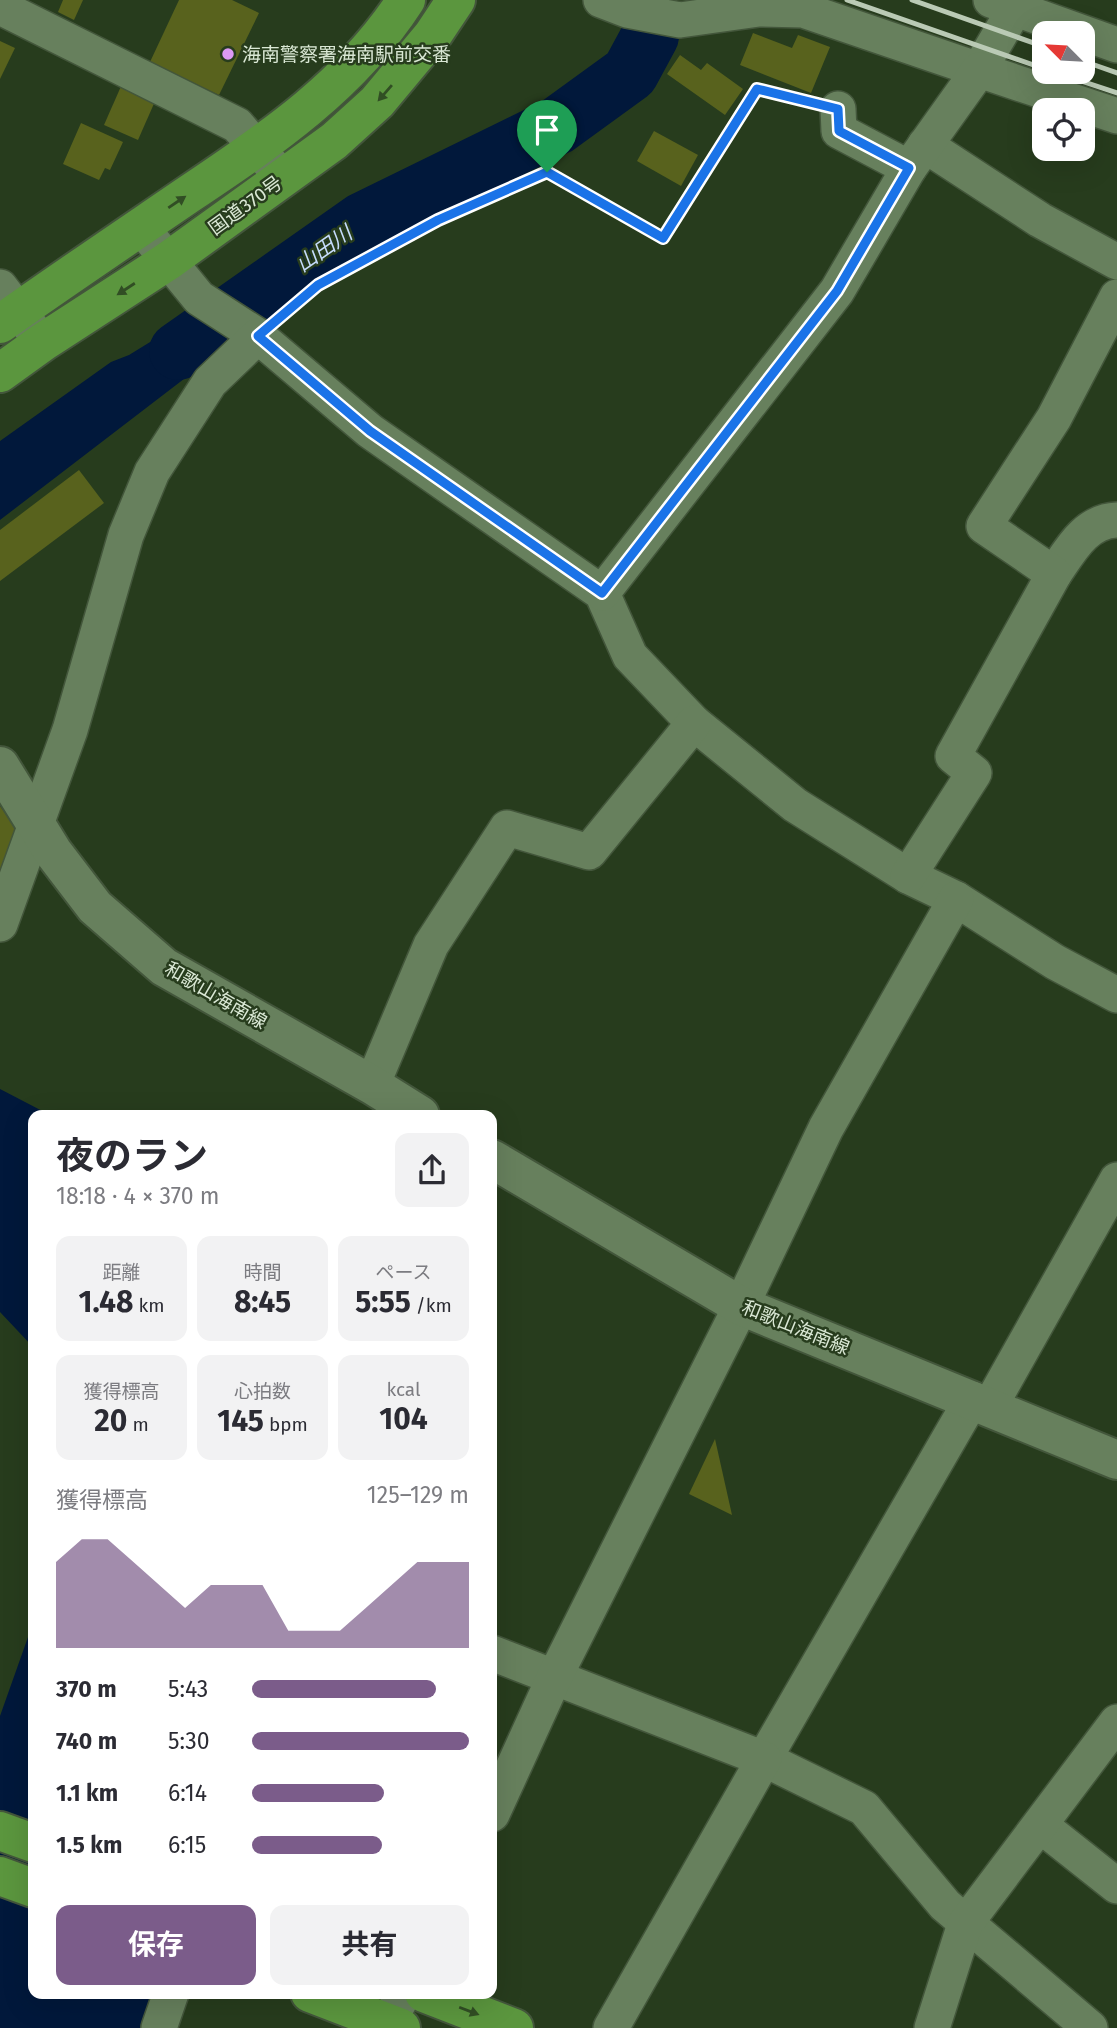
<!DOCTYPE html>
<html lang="ja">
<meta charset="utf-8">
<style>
:root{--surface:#fff;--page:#f2f2f3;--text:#2b2b33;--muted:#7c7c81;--accent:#7b5c8a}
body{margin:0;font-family:"Fira Sans","Noto Sans JP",sans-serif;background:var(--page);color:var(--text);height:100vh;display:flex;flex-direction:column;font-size:26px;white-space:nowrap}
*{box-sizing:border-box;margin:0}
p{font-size:23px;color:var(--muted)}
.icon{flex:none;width:38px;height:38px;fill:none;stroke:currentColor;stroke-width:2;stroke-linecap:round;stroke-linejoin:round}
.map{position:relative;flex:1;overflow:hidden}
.panel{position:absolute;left:28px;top:1110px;width:469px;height:889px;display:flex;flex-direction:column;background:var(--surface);border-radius:14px;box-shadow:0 7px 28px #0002}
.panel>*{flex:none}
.needle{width:46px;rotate:294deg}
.fabs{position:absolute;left:1032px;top:21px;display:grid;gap:14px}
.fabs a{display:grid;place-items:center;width:63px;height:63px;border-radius:14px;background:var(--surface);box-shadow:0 7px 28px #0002;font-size:35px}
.pin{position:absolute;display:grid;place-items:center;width:60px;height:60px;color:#fff;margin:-72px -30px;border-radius:50% 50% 50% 0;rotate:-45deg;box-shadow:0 0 7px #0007}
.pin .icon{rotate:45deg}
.round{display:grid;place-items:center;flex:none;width:74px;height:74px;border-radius:14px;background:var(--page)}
.summary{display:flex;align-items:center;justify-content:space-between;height:119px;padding:0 28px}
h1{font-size:38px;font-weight:700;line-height:52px}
.figures{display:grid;grid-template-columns:repeat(3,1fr);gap:10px;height:119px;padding:7px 28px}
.figures div{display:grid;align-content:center;border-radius:14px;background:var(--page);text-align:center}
.figures b{font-size:30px;font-weight:700}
.figures small{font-size:19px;font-weight:400}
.figures p{font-size:19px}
.chart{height:196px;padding:14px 28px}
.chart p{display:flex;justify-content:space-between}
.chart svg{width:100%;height:126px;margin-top:7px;fill:var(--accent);opacity:.7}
.primary-button{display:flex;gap:14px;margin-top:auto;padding:14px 28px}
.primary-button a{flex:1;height:80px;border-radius:14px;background:var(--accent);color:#fff;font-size:28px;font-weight:700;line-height:80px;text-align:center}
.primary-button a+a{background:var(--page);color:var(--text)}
ul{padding:0 28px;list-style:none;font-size:23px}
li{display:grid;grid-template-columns:112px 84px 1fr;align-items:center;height:52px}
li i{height:18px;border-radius:9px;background:var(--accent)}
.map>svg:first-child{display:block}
</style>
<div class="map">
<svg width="1117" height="2028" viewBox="0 0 1117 2028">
<rect width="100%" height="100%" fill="#273c1d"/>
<g fill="#01183b">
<polygon points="199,312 240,336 0,520 0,441 111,362 129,355"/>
<polygon points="0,1089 50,1115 33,1115 33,1347 0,1312"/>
<polygon points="33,1623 33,1993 153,1993 142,2028 0,2028 0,1716"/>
</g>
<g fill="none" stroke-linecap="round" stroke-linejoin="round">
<polyline stroke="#01183b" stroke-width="58" points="178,351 363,221 557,126 630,73 650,36"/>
</g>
<g fill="#58621d">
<polygon points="63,0 83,0 74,20 58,12"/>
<polygon points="179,0 232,0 259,13 219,95 150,62"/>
<polygon points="753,33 792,48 798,35 830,47 811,93 740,65"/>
<polygon points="0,41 15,48 0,79"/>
<polygon points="680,55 701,70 707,63 743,89 725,115 667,74"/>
<polygon points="122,84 156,99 138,140 104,125"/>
<polygon points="81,123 123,142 110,170 105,168 99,180 63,164"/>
<polygon points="654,131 698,155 681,186 637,161"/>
<polygon points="79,470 104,503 0,581 0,530"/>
<polygon points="0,806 24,840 0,898"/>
<polygon points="715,1439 732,1515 689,1494"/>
</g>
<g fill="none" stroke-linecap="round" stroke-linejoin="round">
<defs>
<g id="minor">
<polyline points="601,0 627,10 680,20 759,9 803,10 979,70 1020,0"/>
<polyline points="991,0 1117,45"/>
<polyline points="0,7 237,125 283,178"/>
<polyline points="838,109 839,131 909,168"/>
<polyline points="925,145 1040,220 1117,262"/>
<polyline points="141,227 199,298 258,336 370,431 602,593 630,656 694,723 795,805 908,876 956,899 1055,962 1117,995"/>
<polyline points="0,287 36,334"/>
<path d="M 1054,574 C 1070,551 1085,521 1117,520"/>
<polyline points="602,593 837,291 909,168 979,70 1117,116"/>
<polyline points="908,876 974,773 953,756 1054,574 984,526 1054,418 1117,297"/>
<polyline points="0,924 70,730 126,535 152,472 210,382 258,336"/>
<polyline points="372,1085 431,945 507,828 589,852 694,723"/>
<polyline points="972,1399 764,1759 864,1808 945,1905 1090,2028"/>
<polyline points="990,1406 1117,1180"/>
<polyline points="492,1653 764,1759 611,2028"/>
<polyline points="492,1814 555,1676 741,1306 826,1128 956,899"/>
<polyline points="1040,1825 1117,1886"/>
<polyline points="159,2028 171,1993"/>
<polyline points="385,2028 404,1993"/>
<polyline points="932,2028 965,1924 1117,1722"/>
</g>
<g id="secondary">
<polyline points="0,766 53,852 95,907 164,967 372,1085 420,1115"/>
<polyline points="492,1159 741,1306 1117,1460"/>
</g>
<g id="trunk">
<path d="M 0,324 C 62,280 126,237 189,194 C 270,140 352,84 406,0"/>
<polyline points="0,373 43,342 168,261 334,141 377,102 432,36 456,0"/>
<polyline points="0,1831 33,1843"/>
<polyline points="0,1876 33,1888"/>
<polyline points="310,1993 401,2028"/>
<polyline points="424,1993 514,2028"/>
</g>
</defs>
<use href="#minor" stroke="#43563b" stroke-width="38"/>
<use href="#secondary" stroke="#43563b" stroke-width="42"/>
<use href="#trunk" stroke="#43563b" stroke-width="42"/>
<polyline stroke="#85967e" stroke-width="4.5" stroke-dasharray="7 3.5" stroke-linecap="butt" points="282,315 319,285 438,220 547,172 663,238 757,89 806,101"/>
<use href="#minor" stroke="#67805d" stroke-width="35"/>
<use href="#secondary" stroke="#67805d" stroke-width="38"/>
<use href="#trunk" stroke="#5b963e" stroke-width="38"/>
<g stroke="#bacab5" stroke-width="5">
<polyline points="847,0 1045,69"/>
<polyline points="912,0 1045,47"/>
<polyline points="1083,61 1117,73"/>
<polyline points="1054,72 1117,93"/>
</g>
</g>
<defs><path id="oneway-solid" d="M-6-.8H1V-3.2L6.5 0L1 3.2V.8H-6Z" transform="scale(1.75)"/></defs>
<g fill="#314e24">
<use href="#oneway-solid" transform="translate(385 93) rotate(131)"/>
<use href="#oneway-solid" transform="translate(177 202) rotate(-34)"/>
<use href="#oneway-solid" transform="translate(126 289) rotate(147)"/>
<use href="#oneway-solid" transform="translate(469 2011) rotate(21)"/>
</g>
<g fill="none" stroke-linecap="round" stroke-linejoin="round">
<defs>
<polygon id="route" points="757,89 838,109 839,131 909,168 837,291 602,593 370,431 258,336 318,285 438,220 547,172 663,238"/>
</defs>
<use href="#route" stroke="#fff" stroke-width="14"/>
<use href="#route" stroke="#1a73e8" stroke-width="9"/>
</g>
<circle fill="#dc99f4" stroke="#273c1d" stroke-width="2.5" cx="228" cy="54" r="7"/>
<g text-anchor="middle" stroke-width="5" stroke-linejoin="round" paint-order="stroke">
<g font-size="19" fill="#dae8d5" stroke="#273c1d" text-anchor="start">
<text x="242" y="61">海南警察署海南駅前交番</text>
</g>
<g font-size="19" fill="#dae8d5" stroke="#273c1d">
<text transform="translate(245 205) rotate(-36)" y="7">国道370号</text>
<text transform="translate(216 995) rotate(30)" y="7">和歌山海南線</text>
<text transform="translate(796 1327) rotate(22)" y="7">和歌山海南線</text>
</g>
<g font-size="21" font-style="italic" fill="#c6dcfc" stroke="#273c1d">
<text transform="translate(324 249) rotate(-35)" y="7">山田川</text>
</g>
</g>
</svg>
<div class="fabs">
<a><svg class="needle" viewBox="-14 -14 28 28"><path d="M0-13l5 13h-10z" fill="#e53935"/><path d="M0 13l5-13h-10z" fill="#7c7c81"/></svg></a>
<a><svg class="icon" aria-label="locate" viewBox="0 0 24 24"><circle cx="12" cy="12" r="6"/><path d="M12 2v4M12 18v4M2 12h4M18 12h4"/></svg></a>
</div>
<div class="pin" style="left:547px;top:172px;background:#1e9e55"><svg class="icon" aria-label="arrive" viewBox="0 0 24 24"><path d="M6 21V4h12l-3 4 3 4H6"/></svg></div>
<section class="panel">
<div class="summary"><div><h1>夜のラン</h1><p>18:18 · 4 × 370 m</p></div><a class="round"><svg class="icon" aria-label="share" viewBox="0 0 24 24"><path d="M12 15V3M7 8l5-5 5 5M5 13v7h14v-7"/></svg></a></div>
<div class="figures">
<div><p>距離</p><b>1.48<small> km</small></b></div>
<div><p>時間</p><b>8:45</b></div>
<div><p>ペース</p><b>5:55<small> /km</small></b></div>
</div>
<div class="figures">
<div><p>獲得標高</p><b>20<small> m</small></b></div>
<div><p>心拍数</p><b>145<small> bpm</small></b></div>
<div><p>kcal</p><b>104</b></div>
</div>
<div class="chart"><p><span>獲得標高</span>125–129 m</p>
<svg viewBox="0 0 160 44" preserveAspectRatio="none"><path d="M0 44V14L10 6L20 6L30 14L40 22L50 30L60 22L70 22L80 22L90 38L100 38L110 38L120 30L130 22L140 14L150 14L160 14V44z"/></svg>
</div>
<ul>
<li><b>370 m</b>5:43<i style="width:85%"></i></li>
<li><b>740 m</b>5:30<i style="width:100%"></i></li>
<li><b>1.1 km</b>6:14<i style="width:61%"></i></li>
<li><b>1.5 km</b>6:15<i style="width:60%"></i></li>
</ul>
<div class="primary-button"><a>保存</a><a>共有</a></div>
</section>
</div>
